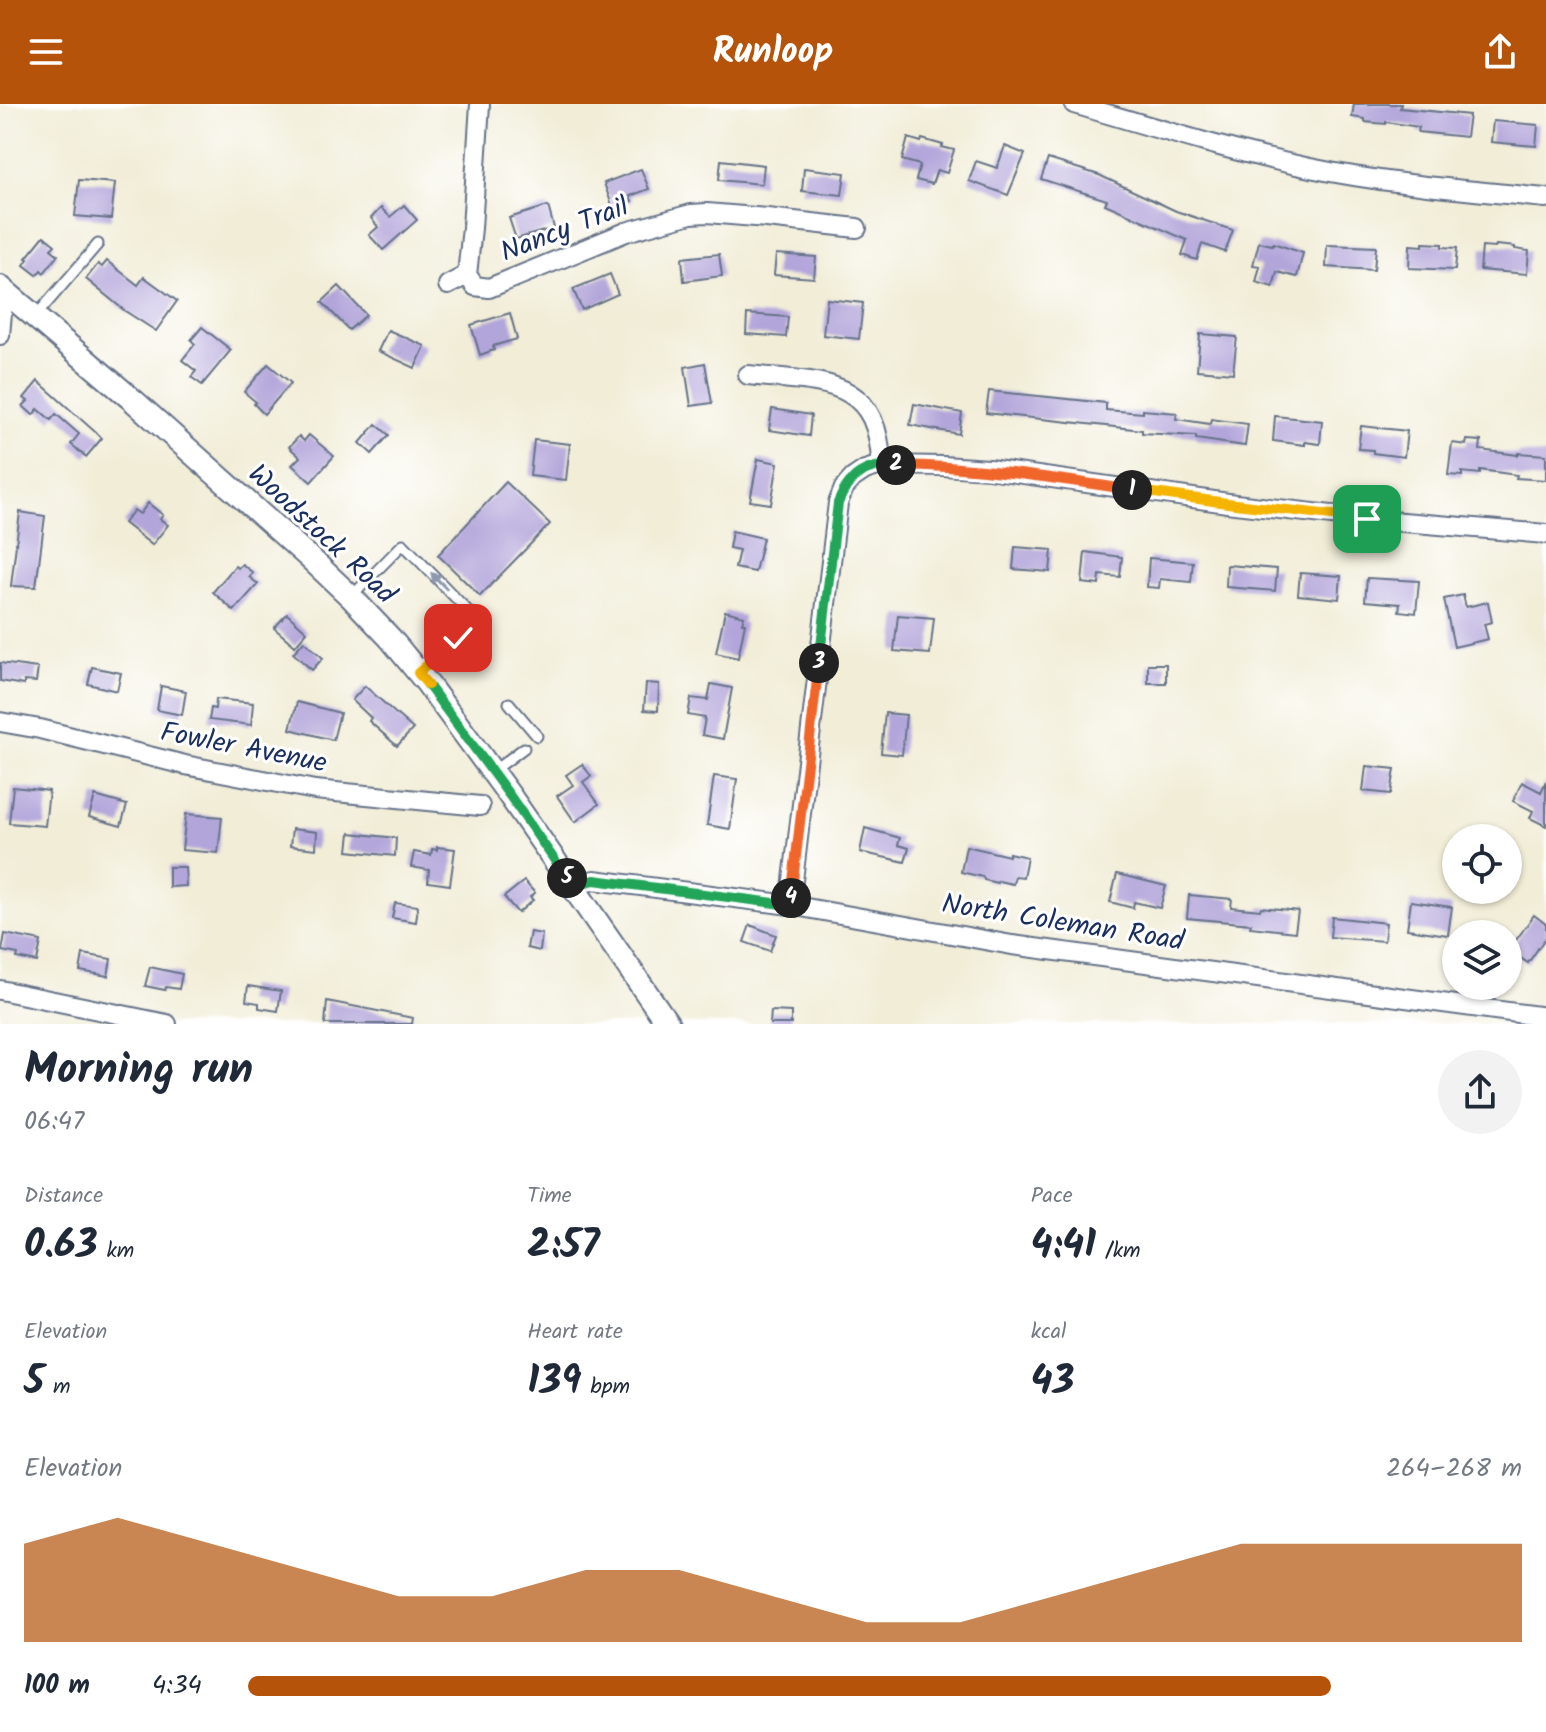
<!DOCTYPE html>
<meta charset="utf-8">
<style>
:root{--surface:#fff;--page:#f2f2f3;--text:#1f2937;--muted:#747a83;--accent:#b45309}
body{margin:0;font-family:Kalam,sans-serif;background:var(--page);color:var(--text);height:100vh;display:flex;flex-direction:column;font-size:30px;white-space:nowrap}
*{box-sizing:border-box;margin:0}
p{font-size:26px;color:var(--muted)}
.icon{flex:none;width:44px;height:44px;fill:none;stroke:currentColor;stroke-width:2;stroke-linecap:round;stroke-linejoin:round}
.map{position:relative;height:920px;overflow:hidden}
.drawer{display:flex;flex-direction:column;background:var(--surface);flex:1}
.drawer>*{flex:none}
.controls{position:absolute;left:1442px;top:720px;display:grid;gap:16px}
.controls a{display:grid;place-items:center;width:80px;height:80px;border-radius:50%;background:var(--surface);box-shadow:0 2px 6px #0004;font-size:40px}
.pin{position:absolute;display:grid;place-items:center;width:68px;height:68px;color:#fff;margin:-34px;border-radius:16px;box-shadow:0 4px 12px #0006}
.km{position:absolute;width:40px;height:40px;margin:-20px;border-radius:50%;background:#222;color:#fff;font-size:22px;line-height:40px;text-align:center}
.round{display:grid;place-items:center;flex:none;width:84px;height:84px;border-radius:42px;background:var(--page)}
.headline{display:flex;align-items:center;justify-content:space-between;height:136px;padding:0 24px}
h1{font-size:44px;font-weight:700;line-height:60px}
.metrics{display:grid;grid-template-columns:repeat(3,1fr);gap:12px;height:136px;padding:8px 24px}
.metrics div{display:grid;align-content:center}
.metrics b{font-size:40px;font-weight:700}
.metrics small{font-size:22px;font-weight:400}
.metrics p{font-size:22px}
.chart{height:224px;padding:16px 24px}
.chart p{display:flex;justify-content:space-between}
.chart svg{width:100%;height:144px;margin-top:8px;fill:var(--accent);opacity:.7}
ul{padding:0 24px;list-style:none;font-size:26px}
li{display:grid;grid-template-columns:128px 96px 1fr;align-items:center;height:60px}
li i{height:20px;border-radius:10px;background:var(--accent)}
header{display:flex;justify-content:space-between;align-items:center;height:104px;padding:0 24px;background:var(--accent);color:#fff;font-size:36px;font-weight:700}
.map>svg:first-child{display:block}
</style>
<header><svg class="icon" aria-label="menu" viewBox="0 0 24 24"><path d="M4 6h16M4 12h16M4 18h16"/></svg>Runloop<svg class="icon" aria-label="share" viewBox="0 0 24 24"><path d="M12 15V3M7 8l5-5 5 5M5 13v7h14v-7"/></svg></header>
<div class="map">
<svg width="1546" height="920" viewBox="0 0 1546 920">
<rect width="100%" height="100%" fill="#fff"/>
<filter id="ink" filterUnits="userSpaceOnUse"><feTurbulence type="fractalNoise" baseFrequency=".0125" numOctaves="2"/><feDisplacementMap in="SourceGraphic" scale="16" xChannelSelector="R" yChannelSelector="G"/><feConvolveMatrix kernelMatrix="1 2 1 2 8 2 1 2 1" color-interpolation-filters="sRGB"/></filter>
<filter id="wash" filterUnits="userSpaceOnUse"><feTurbulence type="fractalNoise" baseFrequency=".006" numOctaves="4" result="noise"/><feDisplacementMap in="SourceGraphic" scale="32" xChannelSelector="R" yChannelSelector="G"/><feGaussianBlur stdDeviation="1.8" result="paint"/><feColorMatrix in="noise" values="0 0 0 0 0 0 0 0 0 0 0 0 0 0 0 0 0 1.4 0 .05"/><feComposite in="paint" operator="in"/></filter>
<g filter="url(#wash)">
<rect width="100%" height="100%" fill="#f1edd7"/>
<g id="blocks">
<g fill="#b2a5da">
<polygon points="1354,0 1401,0 1400,4 1469,11 1466,33 1418,28 1419,23 1386,18 1386,20 1365,18 1365,15 1352,13"/>
<polygon points="1493,17 1538,21 1536,42 1491,38"/>
<polygon points="908,34 921,38 922,35 943,41 942,43 954,46 947,69 937,66 932,80 916,76 920,61 902,56"/>
<polygon points="1005,42 1025,50 1008,91 969,77 976,57 997,64"/>
<polygon points="1048,55 1099,71 1176,107 1233,126 1225,148 1202,140 1197,156 1182,151 1187,136 1105,100 1107,96 1041,75"/>
<polygon points="721,56 764,61 762,80 719,76"/>
<polygon points="804,64 845,69 842,91 802,87"/>
<polygon points="641,65 649,85 630,92 632,97 613,104 604,79"/>
<polygon points="79,76 115,79 111,115 75,112"/>
<polygon points="404,101 417,116 383,146 369,131 378,123 371,114 381,104 390,113"/>
<polygon points="548,102 554,124 516,135 509,114"/>
<polygon points="44,132 55,141 51,145 58,151 44,169 41,166 37,171 24,161 28,155 26,154"/>
<polygon points="1259,138 1272,141 1273,139 1303,149 1297,173 1277,168 1273,183 1256,178 1260,162 1253,161"/>
<polygon points="1423,139 1442,140 1442,143 1457,144 1455,166 1409,164 1410,141 1423,142"/>
<polygon points="1327,141 1376,143 1374,166 1326,163"/>
<polygon points="1496,141 1515,143 1515,145 1529,147 1527,170 1480,166 1482,143 1495,144"/>
<polygon points="719,150 722,172 684,177 682,154"/>
<polygon points="776,150 816,153 814,174 774,171"/>
<polygon points="107,157 138,181 144,173 177,197 156,227 125,207 86,175 98,160 102,163"/>
<polygon points="610,170 618,190 582,206 573,185"/>
<polygon points="339,182 366,211 349,226 322,198"/>
<polygon points="827,195 863,199 859,235 823,231"/>
<polygon points="510,209 517,235 493,242 494,246 480,251 471,221"/>
<polygon points="747,210 788,213 786,233 746,230"/>
<polygon points="202,223 231,246 202,281 191,273 196,267 182,256 195,240 191,236"/>
<polygon points="388,226 425,242 415,264 378,247"/>
<polygon points="1200,230 1237,233 1233,269 1197,266"/>
<polygon points="705,259 712,299 691,302 685,263"/>
<polygon points="268,260 291,279 264,310 254,300 256,298 244,288"/>
<polygon points="38,277 102,334 86,353 71,340 79,330 56,310 51,316 38,305 33,311 23,302 28,297 24,294"/>
<polygon points="989,287 1106,299 1106,306 1143,309 1143,306 1177,309 1176,315 1210,320 1211,315 1248,320 1245,342 1196,335 1196,332 1142,329 1142,326 986,309"/>
<polygon points="914,300 962,309 959,330 910,321"/>
<polygon points="772,305 811,311 809,332 769,326"/>
<polygon points="1275,312 1322,317 1320,340 1305,338 1305,341 1273,337"/>
<polygon points="376,320 389,331 372,350 360,339"/>
<polygon points="1361,322 1407,327 1404,353 1373,349 1373,346 1358,345"/>
<polygon points="309,331 334,352 311,378 292,361 300,353 289,343 299,332 304,337"/>
<polygon points="534,336 570,340 566,376 530,372"/>
<polygon points="1467,336 1481,337 1480,346 1518,351 1518,349 1546,351 1546,376 1516,374 1517,371 1480,366 1480,370 1462,368 1462,372 1448,371 1452,339 1466,341"/>
<polygon points="758,355 778,359 771,400 750,397"/>
<polygon points="506,378 550,420 480,492 438,451"/>
<polygon points="148,399 163,411 160,415 168,421 152,441 124,419 134,406 140,410"/>
<polygon points="20,408 45,412 36,483 11,482"/>
<polygon points="732,427 763,434 755,468 735,464 739,446 729,444"/>
<polygon points="1015,443 1052,446 1050,468 1013,465"/>
<polygon points="1085,448 1122,453 1120,473 1100,471 1099,481 1082,479"/>
<polygon points="1149,454 1193,458 1191,478 1160,475 1159,484 1147,483"/>
<polygon points="242,460 253,469 249,473 258,480 234,507 213,488 235,462 238,464"/>
<polygon points="1227,461 1277,465 1275,487 1226,483"/>
<polygon points="1300,469 1341,472 1339,495 1298,491"/>
<polygon points="1367,474 1419,477 1416,509 1399,507 1400,500 1365,497"/>
<polygon points="1463,491 1466,503 1488,498 1492,518 1484,520 1488,535 1454,543 1444,495"/>
<polygon points="725,507 744,512 742,519 745,519 738,554 716,549"/>
<polygon points="287,510 307,528 295,542 274,524"/>
<polygon points="898,511 934,514 930,550 894,547"/>
<polygon points="304,537 323,554 312,566 293,549"/>
<polygon points="0,559 38,564 36,578 24,577 24,581 0,577"/>
<rect x="1148" y="560" width="18" height="19"/>
<polygon points="92,563 121,569 117,587 88,580"/>
<polygon points="646,579 659,580 658,607 644,606"/>
<polygon points="711,580 732,584 723,635 702,631 705,614 688,611 691,594 708,596"/>
<polygon points="161,582 186,587 182,611 157,606"/>
<polygon points="365,582 413,625 397,642 369,617 371,614 352,596"/>
<polygon points="216,595 253,599 251,621 209,616 211,604 215,605"/>
<polygon points="297,598 340,609 333,636 290,625"/>
<polygon points="885,609 906,611 902,651 881,649"/>
<polygon points="582,660 591,672 583,678 599,700 575,718 557,692 573,681 566,671"/>
<polygon points="1366,662 1395,665 1391,690 1363,687"/>
<polygon points="714,672 737,675 730,725 707,721"/>
<polygon points="1546,677 1546,722 1530,714 1533,707 1513,697 1522,678 1541,688"/>
<polygon points="13,683 49,687 45,722 9,719"/>
<polygon points="95,692 127,701 121,722 89,713"/>
<polygon points="186,710 222,713 218,749 182,746"/>
<polygon points="865,724 900,734 898,741 909,744 905,758 860,748"/>
<polygon points="292,725 317,728 316,745 290,742"/>
<polygon points="350,729 396,734 395,752 348,747"/>
<polygon points="966,742 1009,752 1009,749 1027,753 1023,773 1015,772 1013,780 998,777 997,779 984,776 983,773 961,768"/>
<polygon points="437,743 455,745 450,781 428,778 429,766 411,763 414,748 431,751 432,745 437,746"/>
<polygon points="169,763 185,763 186,782 169,783"/>
<polygon points="1117,770 1166,782 1160,804 1134,798 1133,804 1110,798"/>
<polygon points="524,777 535,789 530,793 533,796 518,809 504,793"/>
<polygon points="1189,791 1232,795 1231,803 1260,806 1261,803 1298,807 1295,828 1250,823 1251,820 1187,814"/>
<polygon points="1411,797 1452,803 1448,831 1407,825"/>
<polygon points="395,799 418,802 416,818 392,814"/>
<polygon points="1534,811 1546,820 1546,833 1528,859 1509,846"/>
<polygon points="1332,813 1386,819 1384,837 1330,833"/>
<polygon points="750,821 776,831 770,847 744,838"/>
<polygon points="530,828 542,830 540,847 527,844"/>
<polygon points="5,830 41,837 37,858 17,854 18,850 2,847"/>
<polygon points="83,850 111,855 108,872 80,867"/>
<polygon points="150,863 182,870 179,885 166,883 165,886 145,882"/>
<polygon points="248,882 281,887 278,907 259,904 259,899 246,897"/>
<polygon points="327,897 413,914 412,920 325,920"/>
<polygon points="771,907 791,908 791,920 770,920"/>
</g>
</g>
</g>
<g filter="url(#ink)">
<use href="#blocks" fill-opacity="0" stroke="#667288" stroke-width="2"/>
<g fill="none" stroke-linecap="round" stroke-linejoin="round">
<defs>
<g id="service">
<polyline points="35,213 98,140"/>
<polyline points="351,493 403,440 475,514 458,534 418,569"/>
<polyline points="458,534 469,548"/>
<polyline points="509,599 537,632"/>
<polyline points="492,668 524,644"/>
</g>
<g id="minor">
<polyline points="480,0 472,124 467,171 475,182 489,184 626,128 691,110 707,109 767,114 857,124"/>
<path d="M 1074,0 C 1152,23 1230,47 1310,64 C 1387,80 1467,86 1546,94"/>
<polyline points="448,181 467,171"/>
<polyline points="0,231 4,187"/>
<path d="M 748,271 C 819,279 879,270 881,361"/>
<polyline points="0,618 40,625 185,661 315,686 480,702"/>
<polyline points="572,782 594,776 790,801 1012,841 1546,913"/>
<polyline points="790,801 838,399 844,384 853,374 865,366 881,361 943,362 989,365 1235,400 1367,415 1546,430"/>
<polyline points="0,886 167,920"/>
</g>
<polyline id="tertiary" points="0,183 135,298 312,456 351,493 390,534 427,579 510,692 668,920"/>
</defs>
<use href="#service" stroke="#667288" stroke-width="13"/>
<use href="#minor" stroke="#667288" stroke-width="22"/>
<use href="#tertiary" stroke="#667288" stroke-width="26"/>
<use href="#service" stroke="#fff" stroke-width="9"/>
<use href="#minor" stroke="#fff" stroke-width="18"/>
<use href="#tertiary" stroke="#fff" stroke-width="22"/>
</g>
<defs><path id="oneway-solid" d="M-6-.8H1V-3.2L6.5 0L1 3.2V.8H-6Z" transform="scale(2)"/></defs>
<use fill="#8d97ae" href="#oneway-solid" transform="translate(439 477) rotate(-134)"/>
</g>
<g fill="none" stroke-linecap="round" stroke-linejoin="round" filter="url(#ink)">
<defs>
<polyline id="split-1" points="1132,386 1235,400 1367,415"/>
<path id="split-2" d="M 896,361 C 976,362 1053,374 1132,386"/>
<path id="split-3" d="M 819,559 L 838,399 C 850,370 865,361 896,361"/>
<polyline id="split-4" points="791,794 819,559"/>
<polyline id="split-5" points="567,774 572,782 594,776 790,801 791,794"/>
<polyline id="split-6" points="428,581 510,692 567,774"/>
<polyline id="split-7" points="428,581 418,569 458,534"/>
</defs>
<use href="#split-1" stroke="#fff" stroke-width="16"/>
<use href="#split-2" stroke="#fff" stroke-width="16"/>
<use href="#split-3" stroke="#fff" stroke-width="16"/>
<use href="#split-4" stroke="#fff" stroke-width="16"/>
<use href="#split-5" stroke="#fff" stroke-width="16"/>
<use href="#split-6" stroke="#fff" stroke-width="16"/>
<use href="#split-7" stroke="#fff" stroke-width="16"/>
<use href="#split-1" stroke="#f5b400" stroke-width="10"/>
<use href="#split-2" stroke="#f0652b" stroke-width="10"/>
<use href="#split-3" stroke="#22a559" stroke-width="10"/>
<use href="#split-4" stroke="#f0652b" stroke-width="10"/>
<use href="#split-5" stroke="#22a559" stroke-width="10"/>
<use href="#split-6" stroke="#22a559" stroke-width="10"/>
<use href="#split-7" stroke="#f5b400" stroke-width="10"/>
</g>
<g text-anchor="middle" stroke-width="6" stroke-linejoin="round" paint-order="stroke">
<g font-size="28" fill="#1b2f5e" stroke="#fff">
<text transform="translate(564 124) rotate(-21)" y="10">Nancy Trail</text>
<text transform="translate(323 429) rotate(43)" y="10">Woodstock Road</text>
<text transform="translate(244 642) rotate(11)" y="10">Fowler Avenue</text>
<text transform="translate(1063 817) rotate(9)" y="10">North Coleman Road</text>
</g>
</g>
</svg>
<div class="controls">
<a><svg class="icon" aria-label="locate" viewBox="0 0 24 24"><circle cx="12" cy="12" r="6"/><path d="M12 2v4M12 18v4M2 12h4M18 12h4"/></svg></a>
<a><svg class="icon" aria-label="layers" viewBox="0 0 24 24"><path d="M12 4l9 5-9 5-9-5zM3 14l9 5 9-5"/></svg></a>
</div>
<div class="pin" style="left:1367px;top:415px;background:#1e9e55"><svg class="icon" aria-label="arrive" viewBox="0 0 24 24"><path d="M6 21V4h12l-3 4 3 4H6"/></svg></div>
<div class="pin" style="left:458px;top:534px;background:#d93025"><svg class="icon" aria-label="check" viewBox="0 0 24 24"><path d="M5 12l5 5 9-10"/></svg></div>
<b class="km" style="left:1132px;top:386px">1</b>
<b class="km" style="left:896px;top:361px">2</b>
<b class="km" style="left:819px;top:559px">3</b>
<b class="km" style="left:791px;top:794px">4</b>
<b class="km" style="left:567px;top:774px">5</b>
</div>
<section class="drawer">
<div class="headline"><div><h1>Morning run</h1><p>06:47</p></div><a class="round"><svg class="icon" aria-label="share" viewBox="0 0 24 24"><path d="M12 15V3M7 8l5-5 5 5M5 13v7h14v-7"/></svg></a></div>
<div class="metrics">
<div><p>Distance</p><b>0.63<small> km</small></b></div>
<div><p>Time</p><b>2:57</b></div>
<div><p>Pace</p><b>4:41<small> /km</small></b></div>
</div>
<div class="metrics">
<div><p>Elevation</p><b>5<small> m</small></b></div>
<div><p>Heart rate</p><b>139<small> bpm</small></b></div>
<div><p>kcal</p><b>43</b></div>
</div>
<div class="chart"><p><span>Elevation</span>264–268 m</p>
<svg viewBox="0 0 160 44" preserveAspectRatio="none"><path d="M0 44V14L10 6L20 14L30 22L40 30L50 30L60 22L70 22L80 30L90 38L100 38L110 30L120 22L130 14L140 14L150 14L160 14V44z"/></svg>
</div>
<ul>
<li><b>100 m</b>4:34<i style="width:85%"></i></li>
</ul>
</section>
